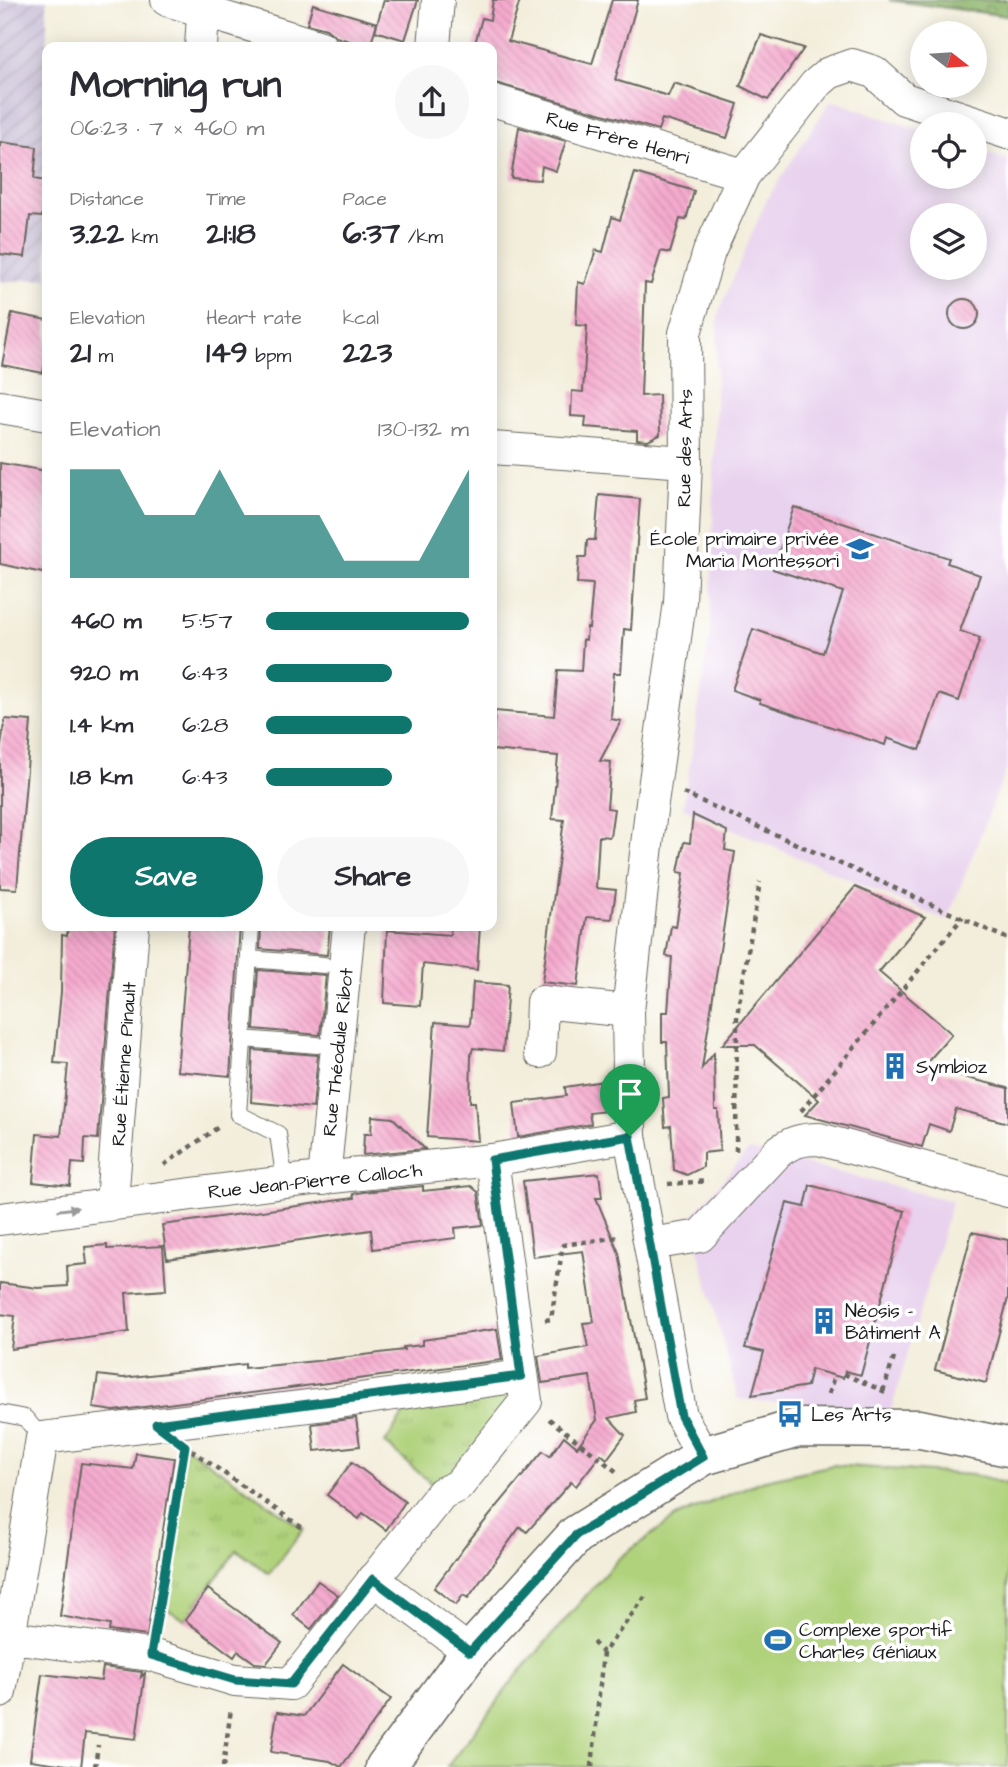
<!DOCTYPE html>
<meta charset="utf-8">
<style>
:root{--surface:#fff;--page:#f7f7f7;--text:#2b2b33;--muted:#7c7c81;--accent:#0f766e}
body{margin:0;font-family:"Architects Daughter",sans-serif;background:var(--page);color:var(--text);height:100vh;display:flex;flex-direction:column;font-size:26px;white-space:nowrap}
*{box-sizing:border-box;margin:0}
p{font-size:23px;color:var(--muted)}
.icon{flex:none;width:38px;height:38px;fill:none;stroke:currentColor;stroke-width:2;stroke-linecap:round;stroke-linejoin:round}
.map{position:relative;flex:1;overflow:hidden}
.drawer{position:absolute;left:42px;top:42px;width:455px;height:889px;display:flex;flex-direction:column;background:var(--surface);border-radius:14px;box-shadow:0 4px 18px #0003}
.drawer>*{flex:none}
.needle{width:46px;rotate:107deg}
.tools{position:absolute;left:910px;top:21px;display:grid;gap:14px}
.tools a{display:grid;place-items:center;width:77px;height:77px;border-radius:50%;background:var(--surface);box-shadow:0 4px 18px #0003;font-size:35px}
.pin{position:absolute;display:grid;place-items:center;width:60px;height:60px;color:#fff;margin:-72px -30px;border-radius:50% 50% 50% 0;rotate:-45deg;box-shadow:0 0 7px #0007}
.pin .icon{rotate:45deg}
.round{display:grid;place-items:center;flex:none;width:74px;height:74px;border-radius:37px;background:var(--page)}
.summary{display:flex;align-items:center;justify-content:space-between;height:119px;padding:0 28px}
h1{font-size:38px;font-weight:700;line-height:52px}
.metrics{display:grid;grid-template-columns:repeat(3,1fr);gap:10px;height:119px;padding:7px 28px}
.metrics div{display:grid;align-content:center}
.metrics b{font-size:30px;font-weight:700}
.metrics small{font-size:19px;font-weight:400}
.metrics p{font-size:19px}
.chart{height:196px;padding:14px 28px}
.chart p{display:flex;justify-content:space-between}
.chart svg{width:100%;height:126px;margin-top:7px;fill:var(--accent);opacity:.7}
.button{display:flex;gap:14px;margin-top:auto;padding:14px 28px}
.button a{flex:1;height:80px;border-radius:42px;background:var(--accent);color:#fff;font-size:28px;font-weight:700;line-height:80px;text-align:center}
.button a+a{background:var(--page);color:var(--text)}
ul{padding:0 28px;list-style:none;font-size:23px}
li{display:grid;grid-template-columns:112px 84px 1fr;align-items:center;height:52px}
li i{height:18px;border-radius:9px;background:var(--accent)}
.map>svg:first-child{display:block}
</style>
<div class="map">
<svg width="1008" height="1767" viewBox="0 0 1008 1767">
<defs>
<pattern id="industrial-furrows" width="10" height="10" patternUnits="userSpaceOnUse" patternTransform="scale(1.75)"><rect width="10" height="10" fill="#c9bfd7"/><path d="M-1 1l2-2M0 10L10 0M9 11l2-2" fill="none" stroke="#aca4b8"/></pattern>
<pattern id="grass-tufts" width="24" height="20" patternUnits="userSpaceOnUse" patternTransform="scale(1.75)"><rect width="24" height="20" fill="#b0d27b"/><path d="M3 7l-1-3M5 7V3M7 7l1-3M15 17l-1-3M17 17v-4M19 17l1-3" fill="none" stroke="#97b46a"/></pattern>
<pattern id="forest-crowns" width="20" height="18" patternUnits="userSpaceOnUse" patternTransform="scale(1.75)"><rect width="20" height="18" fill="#8cb46b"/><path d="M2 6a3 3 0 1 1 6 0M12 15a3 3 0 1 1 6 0" fill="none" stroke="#729257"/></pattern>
<pattern id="building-back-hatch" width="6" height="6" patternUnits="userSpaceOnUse" patternTransform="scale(1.75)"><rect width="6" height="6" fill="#f5aace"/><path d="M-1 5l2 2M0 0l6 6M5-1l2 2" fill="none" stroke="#d192b0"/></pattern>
</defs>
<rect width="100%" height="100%" fill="#fff"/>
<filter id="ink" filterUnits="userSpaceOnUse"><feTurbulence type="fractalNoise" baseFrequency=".0143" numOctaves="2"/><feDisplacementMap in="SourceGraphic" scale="14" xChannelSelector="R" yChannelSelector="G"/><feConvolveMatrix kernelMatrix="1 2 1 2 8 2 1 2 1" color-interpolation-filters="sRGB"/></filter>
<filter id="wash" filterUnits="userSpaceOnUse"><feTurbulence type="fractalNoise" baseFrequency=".00686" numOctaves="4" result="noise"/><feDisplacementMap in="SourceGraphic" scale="28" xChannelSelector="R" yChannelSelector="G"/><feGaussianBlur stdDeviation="1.57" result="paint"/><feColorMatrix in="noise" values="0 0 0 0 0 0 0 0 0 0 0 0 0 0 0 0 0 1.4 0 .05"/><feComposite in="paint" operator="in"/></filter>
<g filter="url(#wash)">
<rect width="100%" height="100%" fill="#f3eedb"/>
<g fill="#e8d2ee" fill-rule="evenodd">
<path d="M 831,100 L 922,131 L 922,177 L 975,177 L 975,149 L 1008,160 L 1008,765 L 947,921 L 683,808 L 710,634 L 718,314 L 766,201 ZM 922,215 L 975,215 L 975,268 L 922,268 Z"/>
<polygon points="749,1150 952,1201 890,1414 738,1399 690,1218"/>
</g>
<polygon fill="url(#industrial-furrows)" points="0,0 47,0 47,278 0,282"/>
<g fill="url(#grass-tufts)" stroke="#66774c" stroke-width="2">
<polygon points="521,1376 526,1401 442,1493 385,1443 419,1391"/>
<polygon points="185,1446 304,1529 269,1574 237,1550 185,1620 160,1605"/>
</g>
<polygon fill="url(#forest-crowns)" stroke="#546844" stroke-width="2" points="889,0 1008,0 1008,16"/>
<polygon fill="#b0d27b" stroke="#66774c" stroke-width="2" points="833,1465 972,1475 1008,1484 1008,1767 447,1767 518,1674 618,1559 676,1517 761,1481"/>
<g id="blocks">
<g fill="url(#building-back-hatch)">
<polygon points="384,0 418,0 405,40 375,31"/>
<polygon points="493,0 520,0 508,41 592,64 612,0 638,0 615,80 668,96 674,83 738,104 727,138 662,119 658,130 492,82 492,47 474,47 482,18 490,20"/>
<polygon points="313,4 377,23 370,47 336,37 326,29 307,24"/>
<polygon points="761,35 804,48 768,100 740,86"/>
<polygon points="519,127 566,141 556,171 542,166 540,180 511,178"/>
<polygon points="0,142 37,147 34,179 46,181 42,217 30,216 25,257 0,254"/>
<polygon points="635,173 694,191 686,220 680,219 670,253 661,251 651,284 645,283 641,396 659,395 660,435 648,441 637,440 637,431 585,427 586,417 571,416 572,391 583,392 587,326 576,325 578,282 585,284 596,250 603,252 612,217 620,220"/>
<circle cx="964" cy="314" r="15"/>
<polygon points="12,313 47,320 47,350 43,373 2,365"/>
<polygon points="0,463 47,471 47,574 0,564"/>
<polygon points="599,495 640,499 631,630 624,629 621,673 614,673 611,719 621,721 600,761 611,762 607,808 614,809 610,837 599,836 596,888 616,890 612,919 587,917 578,986 542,982 564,820 552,819 558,756 492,750 495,711 554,716 558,670 581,671 583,639 586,640 587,627 589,628 593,584 577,583 579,557 586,557 587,540 595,540"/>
<polygon points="794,507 949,558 947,563 980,575 960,631 980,638 959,701 939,694 920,750 887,738 885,745 760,703 760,700 732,690 753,629 823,653 843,592 773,569"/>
<polygon points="5,719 31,721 17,889 0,888 0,752"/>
<polygon points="693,815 727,831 725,850 735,852 702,1068 714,1053 715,1110 718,1110 720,1151 703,1153 703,1167 687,1175 674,1170 671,1126 665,1127 663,1098 669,1097 667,1042 662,1042 662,1012 668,1012 672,957 666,956 671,926 676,927 684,873 678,872 684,842 690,843"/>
<polygon points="855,887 925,917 879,972 952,1034 923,1067 1008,1088 1008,1123 956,1109 949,1131 929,1124 922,1147 805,1115 819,1100 755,1045 722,1045"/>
<polygon points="68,926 115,926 98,1139 85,1138 84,1164 72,1163 70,1186 33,1182 37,1134 61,1136 68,1064 54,1063 61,992 62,935 67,936"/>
<polygon points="189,926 240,926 230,1076 177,1071"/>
<polygon points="261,926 330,926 327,955 260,949"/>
<polygon points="451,926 480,926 477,970 423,964 420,1006 384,1003 387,930 450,935"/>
<polygon points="258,970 326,975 320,1035 254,1029"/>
<polygon points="473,982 508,985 503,1051 473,1048 471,1055 470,1102 475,1102 478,1141 427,1137 435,1022 470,1025"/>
<polygon points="253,1050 318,1055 313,1108 251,1102"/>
<polygon points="604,1081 606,1111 589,1113 591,1124 518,1137 514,1103 566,1096 565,1087"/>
<polygon points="372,1116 393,1118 425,1149 363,1155 364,1134 371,1134"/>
<polygon points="599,1173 602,1198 596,1198 619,1253 645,1398 634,1400 636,1412 609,1418 625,1435 607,1459 601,1454 576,1486 571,1482 527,1532 520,1527 468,1598 463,1595 456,1605 434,1588 471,1538 543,1451 550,1456 564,1436 577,1447 597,1420 590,1376 542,1383 538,1356 588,1347 583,1323 594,1322 583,1251 533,1257 523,1181"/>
<polygon points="810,1185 905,1211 861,1375 845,1371 843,1378 811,1369 807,1386 752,1395 764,1352 745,1348 787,1203 805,1207"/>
<polygon points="423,1186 423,1191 471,1186 478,1192 483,1225 455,1228 456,1238 373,1249 371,1230 167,1259 162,1225 354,1198 353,1194 363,1192"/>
<polygon points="972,1232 1008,1240 1008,1298 986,1383 935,1370"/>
<polygon points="107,1245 107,1249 163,1246 166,1290 126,1293 129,1332 11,1349 15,1316 0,1314 0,1283 38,1288 68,1286 67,1266 87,1264 85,1247"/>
<polygon points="497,1329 502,1360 114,1411 93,1408 98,1375 123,1378 245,1364 245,1368 316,1361 404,1350 403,1347 422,1345 422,1340"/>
<polygon points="356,1418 360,1446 315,1451 312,1424"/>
<polygon points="136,1453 174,1458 147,1636 109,1631 110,1625 60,1616 81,1463 133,1469"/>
<polygon points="352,1462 405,1502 386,1530 363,1513 359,1519 327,1495"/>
<polygon points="318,1581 338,1595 311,1629 293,1615"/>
<polygon points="208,1589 282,1643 266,1664 255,1663 238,1651 234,1657 185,1620"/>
<polygon points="343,1664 391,1699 341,1767 330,1761 271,1752 277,1712 304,1716"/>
<polygon points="103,1667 142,1672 141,1677 145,1673 136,1739 85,1733 81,1767 30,1760 42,1674 101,1681"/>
</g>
</g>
</g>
<g filter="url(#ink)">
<use href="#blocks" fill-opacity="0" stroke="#67665f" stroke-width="2"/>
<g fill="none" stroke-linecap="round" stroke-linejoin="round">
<defs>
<g id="service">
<polyline points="251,926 238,1114 278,1134 285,1182"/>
<polyline points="249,959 324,965"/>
<polyline points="243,1039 317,1045"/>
<polyline points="0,1413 25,1418 42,1438"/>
</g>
<g id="minor">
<polyline points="167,0 321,47"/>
<polyline points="201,47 204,0"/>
<polyline points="434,47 438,0"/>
<polyline points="492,100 744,175"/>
<polyline points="0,407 47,415"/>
<polyline points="492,448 686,462"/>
<polyline points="540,1052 542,1002 628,1011"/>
<polyline points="324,1179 349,926"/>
<polyline points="112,1202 133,926"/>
<polyline points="0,1219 285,1182 492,1160 630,1136"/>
<path d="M 650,1244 L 700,1236 L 778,1152 C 791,1142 802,1139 819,1139 L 1008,1191"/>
<polyline points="703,1456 681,1416 630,1136 628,1011 651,810 680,602 686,462 685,333 709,252 744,175 815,85 829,73 852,65 874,72 904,99 1008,133"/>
<polyline points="373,1579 470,1652"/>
<polyline points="10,1637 151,1655 235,1680 291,1684 442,1493 458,1486 526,1401 492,1160"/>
<polyline points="0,1692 42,1438 325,1404 521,1376"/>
</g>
<polyline id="tertiary" points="385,1767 470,1652 576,1535 703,1456 798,1428 920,1429 1008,1447"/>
</defs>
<use href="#service" stroke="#67665f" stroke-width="18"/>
<use href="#minor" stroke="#67665f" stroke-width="34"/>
<use href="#tertiary" stroke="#67665f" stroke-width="41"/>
<g stroke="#67665f" stroke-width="4.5" stroke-dasharray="5 5" stroke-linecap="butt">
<polyline points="683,793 1008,939"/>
<polyline points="801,1111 963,917"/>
<polyline points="736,1151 737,1015 760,882"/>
<polyline points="164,1165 220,1126"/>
<polyline points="668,1184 708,1181"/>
<polyline points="545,1320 551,1319 563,1245 619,1237"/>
<polyline points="844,1374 888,1393"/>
<polyline points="883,1391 895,1355"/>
<polyline points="829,1394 834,1375"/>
<polyline points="549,1419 617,1472"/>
<polyline points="191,1450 304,1529"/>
<polyline points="156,1626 185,1449"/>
<polyline points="593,1642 603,1653"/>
<polyline points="95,1767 98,1745"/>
<polyline points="223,1767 231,1709"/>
<polyline points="592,1767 603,1653 645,1597"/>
</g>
<use href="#service" stroke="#fff" stroke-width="16"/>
<use href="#minor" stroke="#fff" stroke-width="32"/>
<use href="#tertiary" stroke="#fff" stroke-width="38"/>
</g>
<defs><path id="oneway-solid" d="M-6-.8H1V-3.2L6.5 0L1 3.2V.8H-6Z" transform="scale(1.75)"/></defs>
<use fill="#999" href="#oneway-solid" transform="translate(68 1209) rotate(-8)"/>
</g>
<g fill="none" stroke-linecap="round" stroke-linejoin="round" filter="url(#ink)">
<defs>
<polygon id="route" points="630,1136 681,1416 703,1457 576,1535 470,1652 373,1579 291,1684 235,1680 151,1655 185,1446 156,1424 521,1376 492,1160"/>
</defs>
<use href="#route" stroke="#fff" stroke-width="14"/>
<use href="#route" stroke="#0f766e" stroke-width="9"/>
</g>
<defs>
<symbol id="school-bare" viewBox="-9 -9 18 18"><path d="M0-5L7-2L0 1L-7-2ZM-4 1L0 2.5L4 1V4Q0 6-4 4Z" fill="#1f6fb2" stroke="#fff" stroke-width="2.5" paint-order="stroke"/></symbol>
<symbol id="building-bare" viewBox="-9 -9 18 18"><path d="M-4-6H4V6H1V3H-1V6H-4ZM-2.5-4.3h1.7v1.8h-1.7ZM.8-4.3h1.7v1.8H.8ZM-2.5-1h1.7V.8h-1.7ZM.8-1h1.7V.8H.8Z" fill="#1f6fb2" stroke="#fff" stroke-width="2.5" paint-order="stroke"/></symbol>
<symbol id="bus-bare" viewBox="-9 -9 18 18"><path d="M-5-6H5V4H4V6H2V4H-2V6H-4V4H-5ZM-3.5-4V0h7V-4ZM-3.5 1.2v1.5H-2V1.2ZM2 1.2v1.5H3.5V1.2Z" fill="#1f6fb2" stroke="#fff" stroke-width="2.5" paint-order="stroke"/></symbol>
<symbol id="stadium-bare" viewBox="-9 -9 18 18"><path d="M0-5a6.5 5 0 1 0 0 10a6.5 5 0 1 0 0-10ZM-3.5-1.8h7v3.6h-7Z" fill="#1f6fb2" stroke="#fff" stroke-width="2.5" paint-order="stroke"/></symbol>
</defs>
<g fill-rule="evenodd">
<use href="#school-bare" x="841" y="530" width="38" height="38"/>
<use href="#building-bare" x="876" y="1047" width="38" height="38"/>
<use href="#building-bare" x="805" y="1302" width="38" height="38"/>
<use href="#bus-bare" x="771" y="1395" width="38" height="38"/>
<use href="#stadium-bare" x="759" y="1621" width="38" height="38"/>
</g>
<g text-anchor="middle" stroke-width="7" stroke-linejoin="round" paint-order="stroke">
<g font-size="19" fill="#1c1c1c" stroke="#fff">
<text transform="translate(618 137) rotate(16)" y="7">Rue Frère Henri</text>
<text transform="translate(684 448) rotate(-89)" y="7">Rue des Arts</text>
<text transform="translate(337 1052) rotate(-84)" y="7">Rue Théodule Ribot</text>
<text transform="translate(123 1064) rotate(-86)" y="7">Rue Étienne Pinault</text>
<text transform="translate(315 1180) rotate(-6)" y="7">Rue Jean-Pierre Calloc'h</text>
</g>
<g font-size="19" fill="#1c1c1c" stroke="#fff" text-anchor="start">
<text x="839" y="545" text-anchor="end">École primaire privée<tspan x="839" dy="22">Maria Montessori</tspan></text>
<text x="916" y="1073">Symbioz</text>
<text x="845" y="1317">Néosis -<tspan x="845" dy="22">Bâtiment A</tspan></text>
<text x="811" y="1421">Les Arts</text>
<text x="799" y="1636">Complexe sportif<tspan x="799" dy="22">Charles Géniaux</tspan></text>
</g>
</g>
</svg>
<div class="tools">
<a><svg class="needle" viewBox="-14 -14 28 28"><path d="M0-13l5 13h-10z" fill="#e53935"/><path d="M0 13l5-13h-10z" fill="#7c7c81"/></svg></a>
<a><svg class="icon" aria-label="locate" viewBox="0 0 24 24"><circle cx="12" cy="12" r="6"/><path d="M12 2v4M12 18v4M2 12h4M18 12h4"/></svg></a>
<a><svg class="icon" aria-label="layers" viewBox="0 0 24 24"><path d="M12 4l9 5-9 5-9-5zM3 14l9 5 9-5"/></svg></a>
</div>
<div class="pin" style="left:630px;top:1136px;background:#1e9e55"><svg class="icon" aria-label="arrive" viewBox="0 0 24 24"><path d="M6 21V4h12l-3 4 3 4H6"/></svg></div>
<section class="drawer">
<div class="summary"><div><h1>Morning run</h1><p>06:23 · 7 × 460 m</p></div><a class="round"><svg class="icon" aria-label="share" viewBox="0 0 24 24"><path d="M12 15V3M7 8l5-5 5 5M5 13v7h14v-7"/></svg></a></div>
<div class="metrics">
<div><p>Distance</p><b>3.22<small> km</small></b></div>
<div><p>Time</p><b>21:18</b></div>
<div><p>Pace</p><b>6:37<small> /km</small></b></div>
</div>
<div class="metrics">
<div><p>Elevation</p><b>21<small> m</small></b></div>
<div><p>Heart rate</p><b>149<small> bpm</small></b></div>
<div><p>kcal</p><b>223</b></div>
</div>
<div class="chart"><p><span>Elevation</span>130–132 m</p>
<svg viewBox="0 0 160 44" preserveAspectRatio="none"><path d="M0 44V6L10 6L20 6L30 22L40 22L50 22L60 6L70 22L80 22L90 22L100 22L110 38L120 38L130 38L140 38L150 22L160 6V44z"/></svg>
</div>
<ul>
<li><b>460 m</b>5:57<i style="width:100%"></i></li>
<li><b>920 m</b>6:43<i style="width:62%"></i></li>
<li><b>1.4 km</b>6:28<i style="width:72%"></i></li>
<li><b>1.8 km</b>6:43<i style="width:62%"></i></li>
</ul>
<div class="button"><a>Save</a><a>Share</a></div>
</section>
</div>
